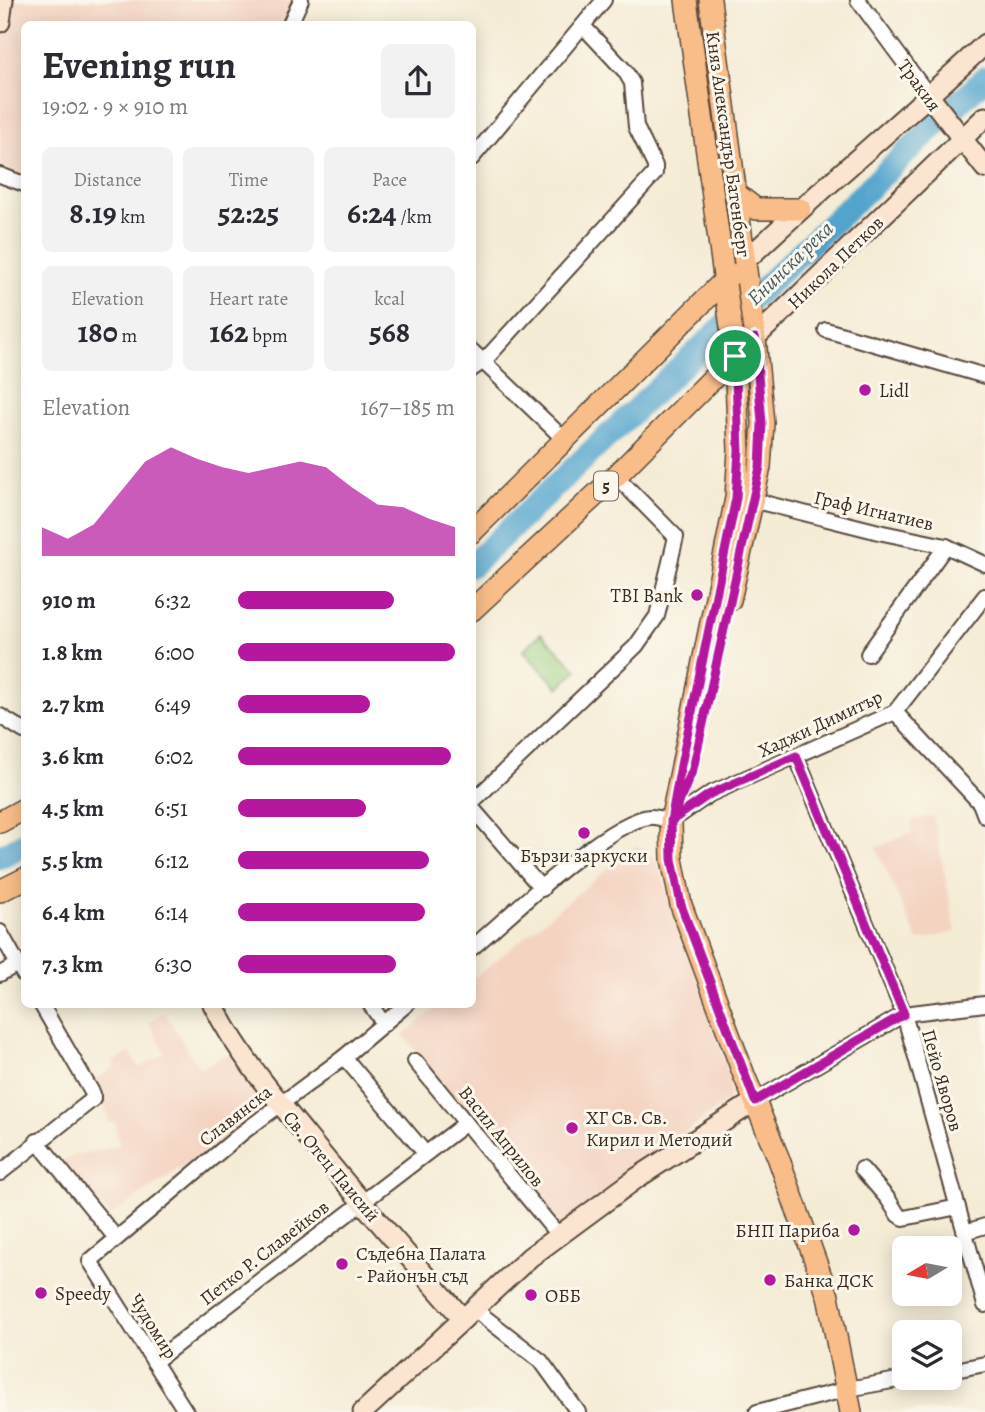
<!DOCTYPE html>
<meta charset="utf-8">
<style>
:root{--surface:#fff;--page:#f2f2f3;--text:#2b2b33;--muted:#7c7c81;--accent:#b5179e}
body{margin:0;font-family:Alegreya,serif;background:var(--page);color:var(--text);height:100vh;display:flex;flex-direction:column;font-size:26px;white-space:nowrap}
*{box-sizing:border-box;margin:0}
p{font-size:23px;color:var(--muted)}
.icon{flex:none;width:38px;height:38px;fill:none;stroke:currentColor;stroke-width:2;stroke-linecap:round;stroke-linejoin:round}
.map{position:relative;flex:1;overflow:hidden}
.panel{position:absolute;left:21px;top:21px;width:455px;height:987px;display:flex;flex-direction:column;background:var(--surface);border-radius:10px;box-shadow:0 4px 18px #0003}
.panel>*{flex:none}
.needle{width:46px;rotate:260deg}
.controls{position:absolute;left:892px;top:1236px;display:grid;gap:14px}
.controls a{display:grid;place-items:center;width:70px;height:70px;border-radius:10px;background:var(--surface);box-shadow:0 4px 18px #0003;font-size:35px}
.pin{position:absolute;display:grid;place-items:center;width:60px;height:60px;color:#fff;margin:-30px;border:4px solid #fff;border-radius:50%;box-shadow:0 2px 7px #0007}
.round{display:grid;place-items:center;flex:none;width:74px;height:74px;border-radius:10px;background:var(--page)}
.headline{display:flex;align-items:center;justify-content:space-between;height:119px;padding:0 21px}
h1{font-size:38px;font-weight:700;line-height:52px}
.metrics{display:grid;grid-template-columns:repeat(3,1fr);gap:10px;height:119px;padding:7px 21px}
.metrics div{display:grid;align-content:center;border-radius:10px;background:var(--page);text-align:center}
.metrics b{font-size:30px;font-weight:700}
.metrics small{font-size:19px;font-weight:400}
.metrics p{font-size:19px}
.chart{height:196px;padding:14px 21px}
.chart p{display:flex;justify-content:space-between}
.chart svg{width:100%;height:126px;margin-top:7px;fill:var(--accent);opacity:.7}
ul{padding:0 21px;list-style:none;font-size:23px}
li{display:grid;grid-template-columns:112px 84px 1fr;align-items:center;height:52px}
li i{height:18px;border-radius:9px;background:var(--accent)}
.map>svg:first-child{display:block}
</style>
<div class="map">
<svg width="985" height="1412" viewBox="0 0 985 1412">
<rect width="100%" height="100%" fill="#fbf7ec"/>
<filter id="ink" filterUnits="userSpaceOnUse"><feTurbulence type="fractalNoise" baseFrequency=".0143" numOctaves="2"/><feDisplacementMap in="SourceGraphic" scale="14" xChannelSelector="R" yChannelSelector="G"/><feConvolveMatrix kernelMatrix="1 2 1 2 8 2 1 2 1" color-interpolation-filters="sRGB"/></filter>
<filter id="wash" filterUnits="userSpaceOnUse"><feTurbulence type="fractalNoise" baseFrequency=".00686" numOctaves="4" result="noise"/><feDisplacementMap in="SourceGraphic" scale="28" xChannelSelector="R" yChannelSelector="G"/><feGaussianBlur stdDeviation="1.57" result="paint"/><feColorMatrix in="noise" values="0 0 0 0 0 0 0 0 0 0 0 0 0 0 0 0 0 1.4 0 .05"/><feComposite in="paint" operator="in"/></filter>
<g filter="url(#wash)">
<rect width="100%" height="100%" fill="#f5ecd6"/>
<g fill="#f4d3c1">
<polygon points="6,0 293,0 282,24 24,24 24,178 0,168 0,55"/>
<polygon points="933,816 956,932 918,941 876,848 912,832 912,820"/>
<polygon points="637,845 658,863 731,1079 729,1100 559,1227 403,1035 440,1005 472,1004 473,979"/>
<polygon points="164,1012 200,1069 217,1059 229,1054 272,1105 110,1216 59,1164 73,1156 119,1146 115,1122 109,1123 105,1107 95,1080 115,1067 113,1062 130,1052 139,1068 165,1053 149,1022"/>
</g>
<polygon fill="#99cd7e" stroke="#6a7c4e" stroke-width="2" points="541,633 577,670 559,688 523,651"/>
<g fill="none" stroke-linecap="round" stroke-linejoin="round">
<g stroke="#52a4cd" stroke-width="24">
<polyline points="472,565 985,78"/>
<polyline points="0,857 24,844"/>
</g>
</g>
</g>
<g filter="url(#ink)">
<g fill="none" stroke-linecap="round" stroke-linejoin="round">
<defs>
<g id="street">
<polyline points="858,0 929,96"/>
<polyline points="290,24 301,0"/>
<polyline points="472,158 604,0"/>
<polyline points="0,175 24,184"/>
<polyline points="826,330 985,376"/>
<polyline points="472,351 566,441"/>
<polyline points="472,369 484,361 655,173 655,166 636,127 632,83 625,71 583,26"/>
<polyline points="752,500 883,533 946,546 985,564"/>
<polyline points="868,654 946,546"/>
<polyline points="895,712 980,803 985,816"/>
<polyline points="0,716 24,731"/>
<polyline points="796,756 904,1014 985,1305"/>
<polyline points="472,802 636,646 657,616 676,537 616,476"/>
<polyline points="472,808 542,889"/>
<polyline points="0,932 24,975"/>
<path d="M 472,948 C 507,918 609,820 650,817 C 656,816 665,820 671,821 L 710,794 L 895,712 L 985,596"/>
<polyline points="0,974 18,964"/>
<polyline points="370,1004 384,1024"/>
<polyline points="344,1057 425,1153"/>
<polyline points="415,1061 559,1236"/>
<polyline points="755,1101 904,1014 985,1004"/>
<polyline points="37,1141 116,1238"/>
<polyline points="862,1169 888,1199 898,1215 904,1218 958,1207"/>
<polyline points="0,1173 93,1099 93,1094 41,1004"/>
<polyline points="965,1232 985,1226"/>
<polyline points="474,1309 541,1361 578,1412"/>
<polyline points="154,1362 466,1123"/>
<polyline points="950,1371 985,1364"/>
<polyline points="186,1412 90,1261 242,1133 344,1057 407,1004"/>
<polyline points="757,1412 848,1389 914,1377"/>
</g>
<g id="secondary">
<polyline points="0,22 3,0"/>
<polyline points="929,96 985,168"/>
<path d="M 745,261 C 823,187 906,118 985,44"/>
<polyline points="755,338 985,117"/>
<path d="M 213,1004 C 237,1052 272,1094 306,1135 C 357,1198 410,1258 463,1319"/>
<polyline points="363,1412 530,1257 637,1178 755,1101"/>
</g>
<g id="primary">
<polyline points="686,0 735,356 739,450 736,498 671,821 672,859 681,905 744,1075 778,1157 828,1296 851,1412"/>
<polyline points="710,0 755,338 763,423 760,467 730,600"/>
<polyline points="735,193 756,209 800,209"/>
<polyline points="472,532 731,274"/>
<polyline points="472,610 616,476 740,351"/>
<polyline points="0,822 24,809"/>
<polyline points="0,891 24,879"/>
</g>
</defs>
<use href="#street" stroke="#57473a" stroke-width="18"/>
<use href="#secondary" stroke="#57473a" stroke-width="23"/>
<use href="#primary" stroke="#57473a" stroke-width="24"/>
<use href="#street" stroke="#fff" stroke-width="14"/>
<use href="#secondary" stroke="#fce5d0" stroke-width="19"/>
<use href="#primary" stroke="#f8bd89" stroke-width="21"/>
</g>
</g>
<g fill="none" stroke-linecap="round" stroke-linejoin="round" filter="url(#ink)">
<defs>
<polyline id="route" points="735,356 739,450 736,498 681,765 671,821 672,859 681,905 755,1101 904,1014 796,756 710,794 671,821 693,769 760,467 762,423 755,338 735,356"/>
</defs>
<use href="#route" stroke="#fff" stroke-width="14"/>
<use href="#route" stroke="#b5179e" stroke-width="9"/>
</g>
<g fill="#b5179e" stroke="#fbf7ec" stroke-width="2.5">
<circle cx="865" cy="390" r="7"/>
<circle cx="697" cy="595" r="7"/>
<circle cx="584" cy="833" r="7"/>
<circle cx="572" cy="1128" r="7"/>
<circle cx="854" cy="1230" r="7"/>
<circle cx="342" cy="1264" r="7"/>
<circle cx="770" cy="1280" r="7"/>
<circle cx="41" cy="1293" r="7"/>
<circle cx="531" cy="1295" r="7"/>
</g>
<g text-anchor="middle" stroke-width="6" stroke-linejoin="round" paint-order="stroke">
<rect fill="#fbf7ec" stroke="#75685c" stroke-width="2" x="594" y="471.5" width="24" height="29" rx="5"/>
<g font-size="18" font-weight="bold" fill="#3b2a1e">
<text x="606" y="492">5</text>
</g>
<g font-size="19" fill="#3b2a1e" stroke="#fbf7ec">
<text transform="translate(920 85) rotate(54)" y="7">Тракия</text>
<text transform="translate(729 144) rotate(82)" y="7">Княз Александър Батенберг</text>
<text transform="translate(835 262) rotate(-44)" y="7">Никола Петков</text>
<text transform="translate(874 510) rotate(13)" y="7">Граф Игнатиев</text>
<text transform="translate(820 723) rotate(-25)" y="7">Хаджи Димитър</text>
<text transform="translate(943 1080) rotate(74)" y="7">Пейо Яворов</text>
<text transform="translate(235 1115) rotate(-38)" y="7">Славянска</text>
<text transform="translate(502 1136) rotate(51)" y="7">Васил Априлов</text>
<text transform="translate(332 1166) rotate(50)" y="7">Св. Отец Паисий</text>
<text transform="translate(264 1252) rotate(-38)" y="7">Петко Р. Славейков</text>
<text transform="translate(154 1326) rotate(58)" y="7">Чудомир</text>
</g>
<g font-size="19" fill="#3b2a1e" stroke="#fbf7ec" text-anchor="start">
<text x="879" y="397">Lidl</text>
<text x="683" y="602" text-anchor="end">TBI Bank</text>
<text x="584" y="862" text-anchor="middle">Бързи заркуски</text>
<text x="586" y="1124">ХГ Св. Св.<tspan x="586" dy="22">Кирил и Методий</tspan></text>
<text x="840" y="1237" text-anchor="end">БНП Париба</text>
<text x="356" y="1260">Съдебна Палата<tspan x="356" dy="22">- Районън съд</tspan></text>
<text x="784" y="1287">Банка ДСК</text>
<text x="55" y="1300">Speedy</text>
<text x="545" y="1302">ОББ</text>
</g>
<g font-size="21" font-style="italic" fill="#445b64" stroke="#fbf7ec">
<text transform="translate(790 263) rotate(-44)" y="7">Енинска река</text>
</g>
</g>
</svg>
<div class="controls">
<a><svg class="needle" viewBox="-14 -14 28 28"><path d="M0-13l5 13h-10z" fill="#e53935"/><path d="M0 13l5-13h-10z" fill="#7c7c81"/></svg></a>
<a><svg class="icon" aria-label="layers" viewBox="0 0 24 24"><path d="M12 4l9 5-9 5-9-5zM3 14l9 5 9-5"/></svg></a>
</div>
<div class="pin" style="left:735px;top:356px;background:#1e9e55"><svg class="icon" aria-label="arrive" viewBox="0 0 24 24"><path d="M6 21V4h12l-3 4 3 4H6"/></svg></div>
<section class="panel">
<div class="headline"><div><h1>Evening run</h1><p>19:02 · 9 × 910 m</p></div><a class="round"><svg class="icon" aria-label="share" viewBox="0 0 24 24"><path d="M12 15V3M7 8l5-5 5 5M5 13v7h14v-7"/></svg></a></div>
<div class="metrics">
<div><p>Distance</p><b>8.19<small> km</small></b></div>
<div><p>Time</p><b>52:25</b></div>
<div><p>Pace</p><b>6:24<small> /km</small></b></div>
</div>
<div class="metrics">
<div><p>Elevation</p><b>180<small> m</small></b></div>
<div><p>Heart rate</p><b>162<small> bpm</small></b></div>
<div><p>kcal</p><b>568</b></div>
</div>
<div class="chart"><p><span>Elevation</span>167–185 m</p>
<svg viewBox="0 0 160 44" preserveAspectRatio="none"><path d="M0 44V34L10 38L20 33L30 22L40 11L50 6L60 10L70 13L80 15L90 13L100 11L110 13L120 20L130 26L140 27L150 31L160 34V44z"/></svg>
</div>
<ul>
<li><b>910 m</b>6:32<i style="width:72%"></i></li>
<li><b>1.8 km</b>6:00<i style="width:100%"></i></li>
<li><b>2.7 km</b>6:49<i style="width:61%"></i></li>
<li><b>3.6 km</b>6:02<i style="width:98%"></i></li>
<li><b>4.5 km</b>6:51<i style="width:59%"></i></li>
<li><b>5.5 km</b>6:12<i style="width:88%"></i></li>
<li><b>6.4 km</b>6:14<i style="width:86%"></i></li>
<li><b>7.3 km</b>6:30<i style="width:73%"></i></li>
</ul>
</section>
</div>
